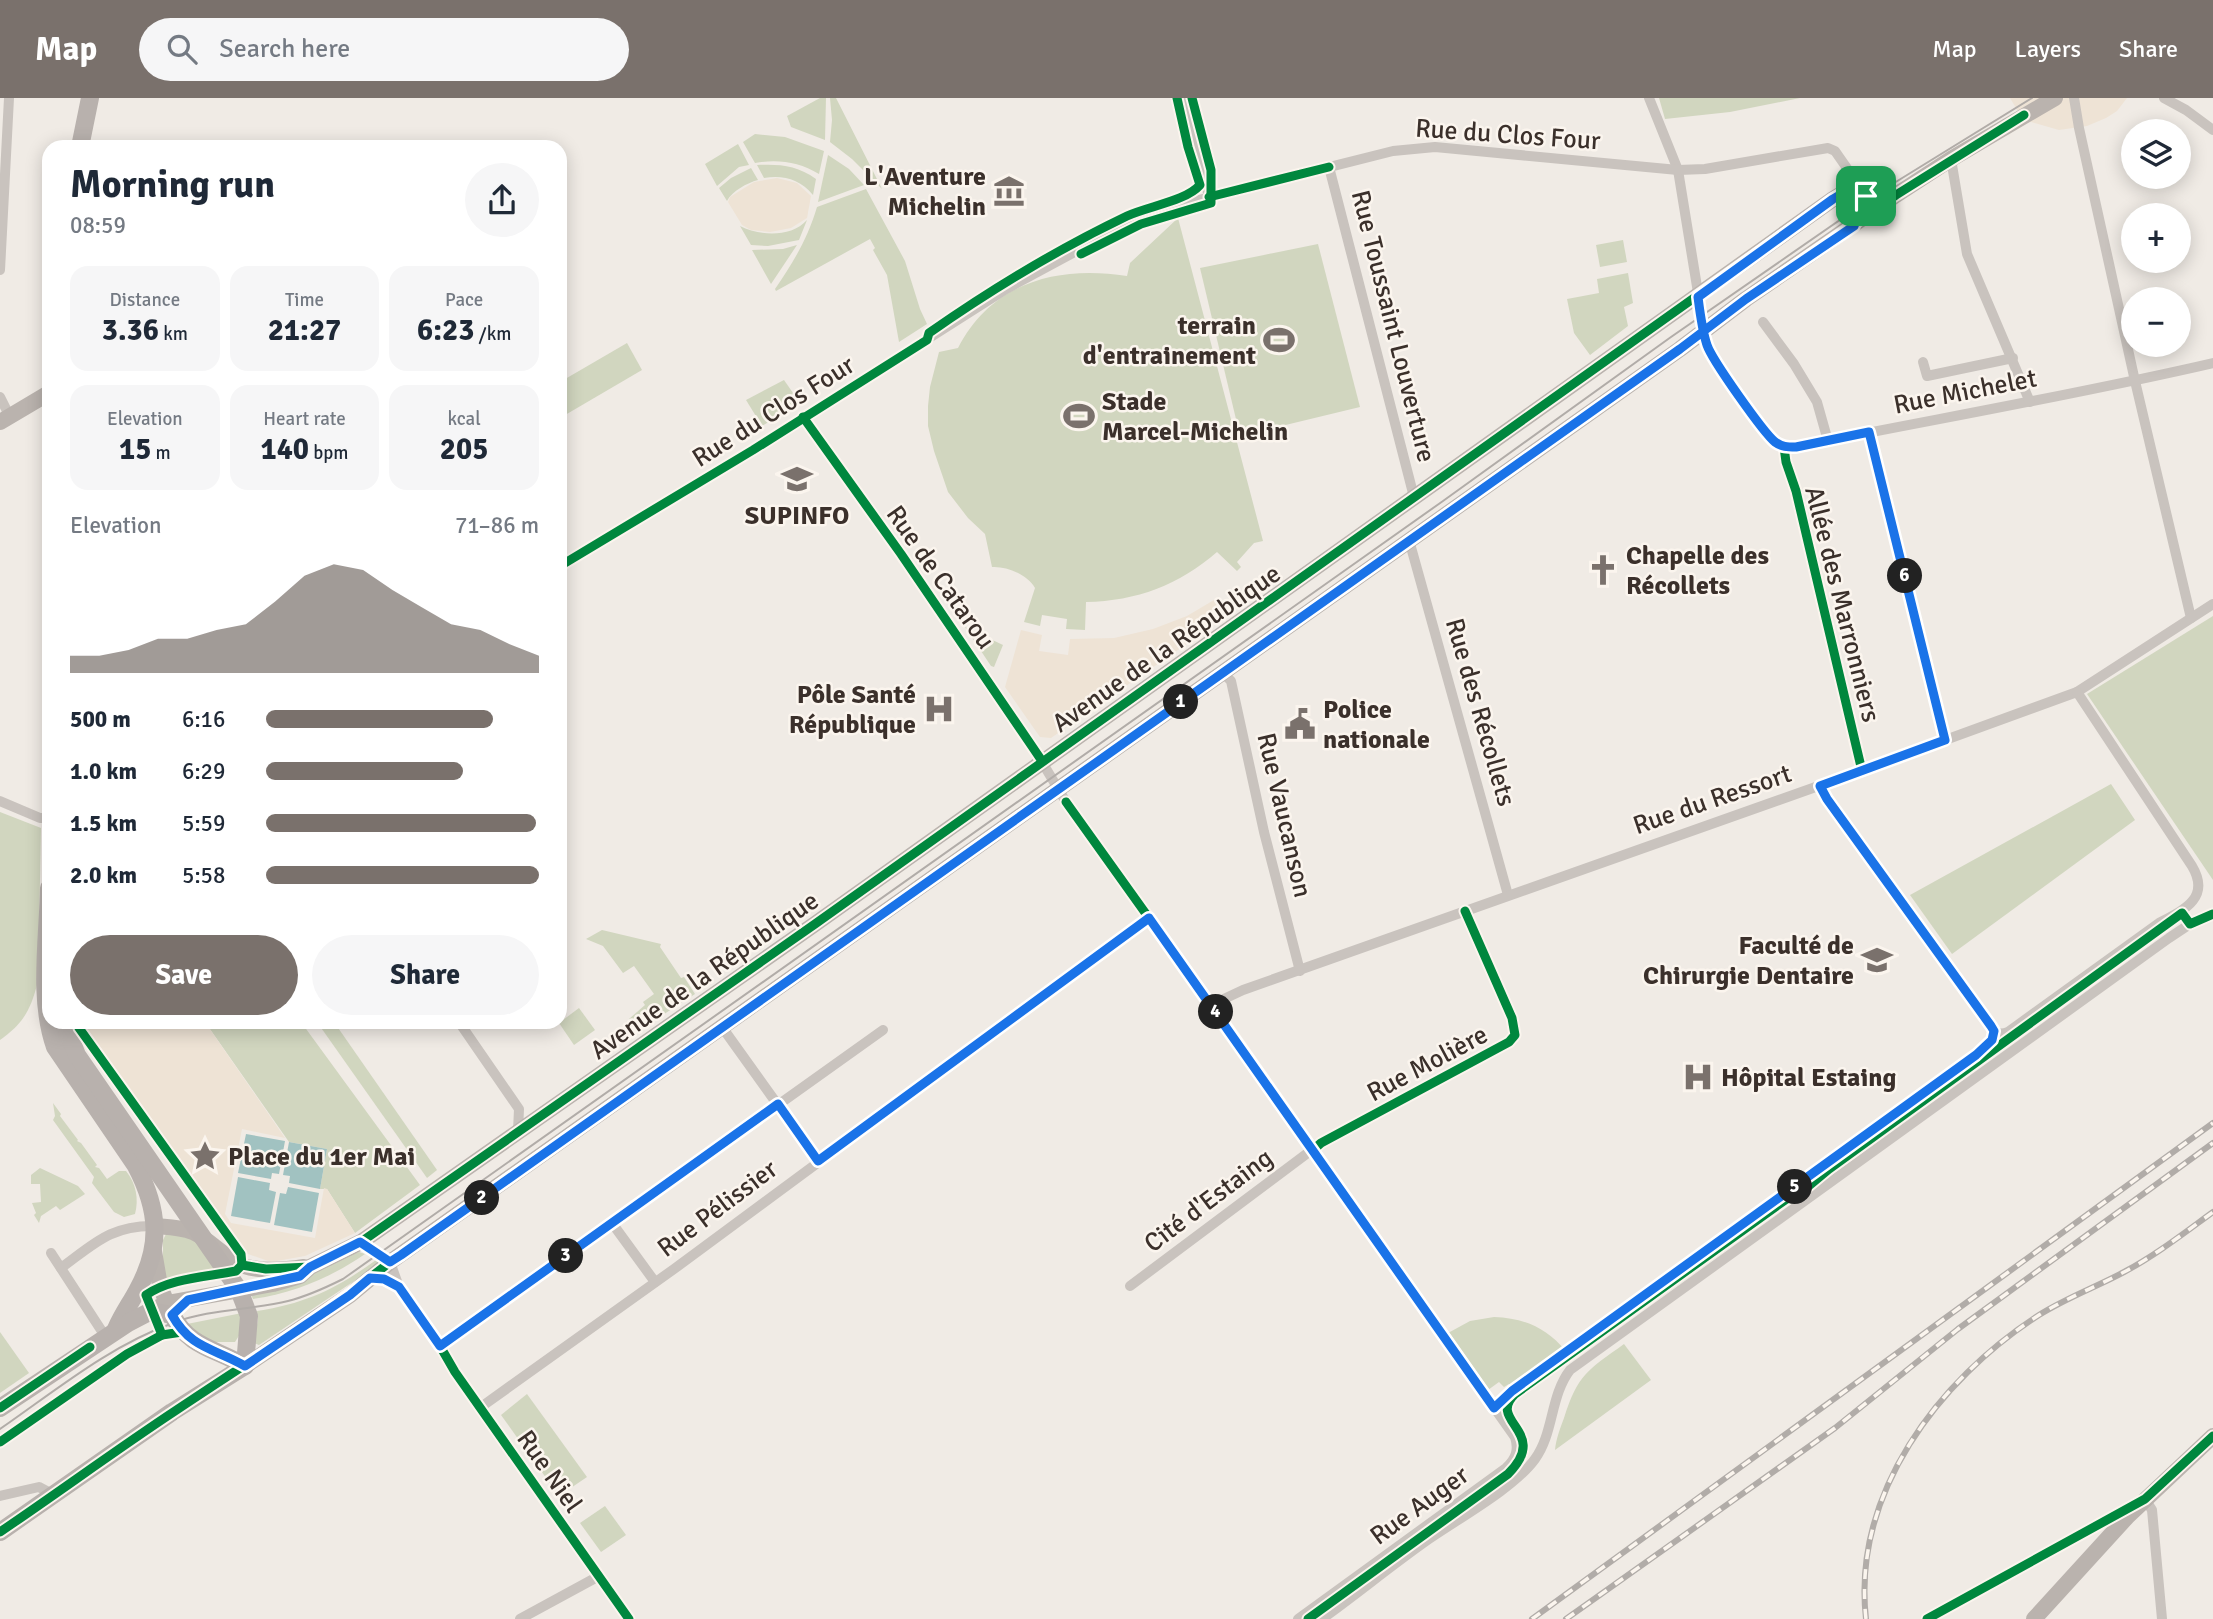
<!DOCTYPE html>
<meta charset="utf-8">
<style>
:root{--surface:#fff;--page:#f6f6f7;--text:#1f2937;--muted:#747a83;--accent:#7a716c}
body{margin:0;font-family:Signika,sans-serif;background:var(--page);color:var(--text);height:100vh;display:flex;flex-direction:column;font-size:26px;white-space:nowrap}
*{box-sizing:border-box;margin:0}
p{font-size:23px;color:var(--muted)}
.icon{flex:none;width:38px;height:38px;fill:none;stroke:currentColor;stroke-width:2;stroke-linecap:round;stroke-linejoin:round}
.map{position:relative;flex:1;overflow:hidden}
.drawer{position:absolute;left:42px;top:42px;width:525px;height:889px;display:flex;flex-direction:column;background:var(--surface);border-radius:21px;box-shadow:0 4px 18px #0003}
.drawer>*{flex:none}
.buttons{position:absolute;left:2121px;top:21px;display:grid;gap:14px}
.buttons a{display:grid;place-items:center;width:70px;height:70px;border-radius:50%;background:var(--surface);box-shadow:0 4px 18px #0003;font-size:35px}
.pin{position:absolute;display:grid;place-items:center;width:60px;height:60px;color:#fff;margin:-30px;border-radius:14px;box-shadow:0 4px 10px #0006}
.km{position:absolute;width:35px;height:35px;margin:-18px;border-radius:50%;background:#222;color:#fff;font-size:19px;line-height:35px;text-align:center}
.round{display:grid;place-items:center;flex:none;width:74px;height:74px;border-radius:37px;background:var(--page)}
.headline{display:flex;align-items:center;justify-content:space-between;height:119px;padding:0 28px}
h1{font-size:38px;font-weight:700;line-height:52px}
.figures{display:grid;grid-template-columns:repeat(3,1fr);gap:10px;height:119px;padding:7px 28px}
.figures div{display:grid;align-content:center;border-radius:18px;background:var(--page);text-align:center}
.figures b{font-size:30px;font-weight:700}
.figures small{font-size:19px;font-weight:400}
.figures p{font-size:19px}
.chart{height:196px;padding:14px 28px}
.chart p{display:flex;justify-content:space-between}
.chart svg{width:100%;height:126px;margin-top:7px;fill:var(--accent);opacity:.7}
.button{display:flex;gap:14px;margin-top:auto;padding:14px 28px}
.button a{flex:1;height:80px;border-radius:42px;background:var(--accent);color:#fff;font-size:28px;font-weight:700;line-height:80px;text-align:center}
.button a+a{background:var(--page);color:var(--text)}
ul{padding:0 28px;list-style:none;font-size:23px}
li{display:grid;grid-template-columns:112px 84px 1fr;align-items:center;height:52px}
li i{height:18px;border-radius:9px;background:var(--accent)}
header{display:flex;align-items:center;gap:42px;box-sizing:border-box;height:98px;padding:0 35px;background:var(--accent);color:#fff}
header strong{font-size:33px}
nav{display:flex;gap:38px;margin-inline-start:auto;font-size:24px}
.search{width:490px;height:63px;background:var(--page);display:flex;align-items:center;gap:18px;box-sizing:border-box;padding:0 24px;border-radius:38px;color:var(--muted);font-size:26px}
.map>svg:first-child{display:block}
</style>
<header>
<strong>Map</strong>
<div class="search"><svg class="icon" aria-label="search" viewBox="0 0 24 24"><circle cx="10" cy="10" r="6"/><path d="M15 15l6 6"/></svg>Search here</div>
<nav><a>Map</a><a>Layers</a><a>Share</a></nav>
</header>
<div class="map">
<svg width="2213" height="1521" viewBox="0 0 2213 1521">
<rect width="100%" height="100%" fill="#f0ebe5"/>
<g fill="#d1d6bf">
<polygon points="820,0 826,0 825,42 791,29 787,18"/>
<polygon points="830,0 836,0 882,91 852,61 830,44 832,22"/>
<polygon points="1659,0 1800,0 1730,14 1665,21"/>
<path d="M 755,36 L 785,39 L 824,53 L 819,76 C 799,64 778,61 755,65 L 743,44 Z"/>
<polygon points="738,46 749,67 739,69 717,88 705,66"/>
<polygon points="828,57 849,71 864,87 818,104"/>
<path d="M 757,67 C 779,66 797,67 816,81 L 813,97 C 800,81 783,77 764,80 Z"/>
<path d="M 751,70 L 758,82 C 747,85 732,93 727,103 L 719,90 L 731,80 Z"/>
<path d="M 866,91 L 905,163 L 920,211 L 927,226 L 899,244 L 887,177 L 873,152 L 875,150 L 870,141 L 776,193 L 775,191 C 793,165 808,140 817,109 Z"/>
<path d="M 1178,120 L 1263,443 L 1254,445 L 1237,464 L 1241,469 L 1237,473 L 1217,454 C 1179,487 1137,503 1086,504 L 1085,532 L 1066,531 L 1067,521 L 1042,517 L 1040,528 L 1024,524 L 1035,490 C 1028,477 1007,468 992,469 L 985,436 L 968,420 L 948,394 L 934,353 L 928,328 L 928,308 L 930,289 L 939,254 L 958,250 C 992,184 1058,167 1127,178 L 1130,165 Z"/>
<path d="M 807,122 L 799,142 L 768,148 L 751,147 L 740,128 C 759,138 791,140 807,122 Z"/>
<polygon points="1623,142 1627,164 1600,169 1596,147"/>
<polygon points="1318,146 1360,309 1240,338 1200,170"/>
<polygon points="797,147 771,186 752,152 783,151"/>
<polygon points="1628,175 1633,205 1624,209 1628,228 1590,257 1574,235 1567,201 1599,195 1597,181"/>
<polygon points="627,245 642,272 560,320 560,284"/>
<polygon points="784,282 800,305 762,328 746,302"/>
<polygon points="2213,518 2213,782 2087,596"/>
<polygon points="965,529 1003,547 994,569 991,568"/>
<polygon points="2111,686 2135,722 1952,856 1910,797"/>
<path d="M 0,714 L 41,730 L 38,883 C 31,911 24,925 0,942 Z"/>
<polygon points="602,832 661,846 660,849 681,880 684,879 695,896 638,933 629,921 645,907 643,904 654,896 634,868 623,875 603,848 586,841"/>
<polygon points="579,910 595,932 574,947 559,925"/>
<polygon points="205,924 301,924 420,1087 355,1135 327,1091 320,1091 327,1051 289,1044"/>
<polygon points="317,924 334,924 437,1072 427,1080"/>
<path d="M 53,1005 L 61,1016 L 60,1018 L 78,1042 L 77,1043 L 81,1045 L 97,1067 L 95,1069 L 99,1070 L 107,1081 L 119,1073 L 126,1073 C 136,1085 139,1101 135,1116 L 124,1119 L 114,1114 L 92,1085 L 94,1079 L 53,1022 L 55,1018 Z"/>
<polygon points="1921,1007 1924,1010 1815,1088 1814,1087"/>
<polygon points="40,1070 78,1088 85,1096 60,1112 56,1108 41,1118 39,1125 34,1117 36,1115 32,1105 41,1104 40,1086 31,1086 31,1077"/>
<polygon points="173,1133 196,1143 221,1175 163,1185 163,1142 166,1136"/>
<polygon points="1727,1147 1729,1150 1657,1202 1655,1199"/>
<path d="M 359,1154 L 365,1156 C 330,1180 294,1195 253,1201 L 249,1192 Z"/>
<path d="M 376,1162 L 381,1165 L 259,1247 L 254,1245 L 258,1221 L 257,1213 C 307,1205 336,1191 376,1162 Z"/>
<polygon points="242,1215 240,1236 235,1244 209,1244 187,1226"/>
<path d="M 1494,1219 C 1524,1220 1546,1230 1565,1252 L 1512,1289 L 1509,1286 L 1504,1289 L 1499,1284 L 1488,1292 L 1448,1235 L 1470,1223 Z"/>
<polygon points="0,1234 29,1275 0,1295"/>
<path d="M 1624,1246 L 1651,1282 L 1555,1352 C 1556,1341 1560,1331 1564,1320 C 1578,1276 1588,1272 1624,1246 Z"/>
<polygon points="527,1296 587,1379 559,1398 501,1317"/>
<polygon points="605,1408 626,1437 601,1454 580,1425"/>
</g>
<g fill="#eee3d5">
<polygon points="2010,0 2127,0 2117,13 2106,20 2087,28 2059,32 2031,24 2025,25"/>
<polygon points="777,80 797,85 811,98 807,120 791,130 770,134 751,132 742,127 728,104 730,99 754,84"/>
<polygon points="1214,502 1227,518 1051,640 1040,639 1005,589 1021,532 1042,537 1039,553 1068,557 1070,541 1114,540 1153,531 1187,518"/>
<polygon points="81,924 205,924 285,1040 242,1031 225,1116 231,1125 315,1140 324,1090 327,1091 355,1135 305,1158 271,1164 245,1155 81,929"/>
</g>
<g fill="#a1c2c1">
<polygon points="246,1036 285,1043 279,1076 272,1075 271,1081 238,1075"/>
<polygon points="289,1044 327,1051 320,1091 289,1085 290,1078 283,1077"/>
<polygon points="238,1079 270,1085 269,1092 276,1094 270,1125 231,1118"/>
<polygon points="288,1089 319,1095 312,1134 274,1127 280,1095 286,1096"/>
</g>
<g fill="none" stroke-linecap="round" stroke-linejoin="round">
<g stroke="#c9c3be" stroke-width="10">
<polyline points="1186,0 1209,99"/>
<path d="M 1649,0 L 1678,72 L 1707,250 L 1741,300 L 1773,342 L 1784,349 L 1796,349 C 1935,321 2075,297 2213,265"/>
<polyline points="2074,0 2079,30 2135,283 2191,520"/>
<polyline points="2164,0 2186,12 2213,32"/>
<polyline points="1951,61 1967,156 2030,304"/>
<polyline points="1329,69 1414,399"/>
<polyline points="0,172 9,0"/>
<polyline points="1763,224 1794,266 1817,304 1828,343"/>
<polyline points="1923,264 1927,278 2013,260"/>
<polyline points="0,299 10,319"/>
<path d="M 803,319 L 901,456 L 1039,659 L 1066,704 L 1515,1339 C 1519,1352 1516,1361 1506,1370 L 1298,1521"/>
<polyline points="1869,334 1945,642"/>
<polyline points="1784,349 1786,364 1796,393 1862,673"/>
<polyline points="1409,442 1508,797"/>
<polyline points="560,468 753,352 1006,191 1134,122 1167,110 1393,53 1435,49 1678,72 1705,71 1828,50 1835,53 1858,86"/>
<polyline points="1223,575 1231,583 1264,734 1300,873"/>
<polyline points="1820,688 1827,701 1994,934"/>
<polyline points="0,703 40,720 49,720"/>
<polyline points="1211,907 1243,892 1841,680 2077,594 2213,506"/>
<polyline points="459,924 519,1011 518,1033"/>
<polyline points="722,929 818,1063"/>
<path d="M 1994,934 L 2003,936 L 2008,934 L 2159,825 C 2184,812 2211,800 2192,768 L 2077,594"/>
<polyline points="612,1125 655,1184"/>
<polyline points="361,1144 390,1164 399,1189 440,1248 455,1274 629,1521"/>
<polyline points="51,1155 105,1238"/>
<path d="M 61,1170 C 94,1146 111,1127 155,1128"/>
<polyline points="1130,1188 1321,1045 1509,944 1515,937 1512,920 1465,813"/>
<polyline points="440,1248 883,932"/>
<polyline points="481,1309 674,1171 1149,820"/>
<polyline points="1494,1310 1512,1293 1976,957 1992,942 1994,934"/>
<polyline points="0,1398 39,1389 54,1397"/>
<polyline points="2145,1401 2152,1412 2162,1521"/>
<polyline points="520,1521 599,1478"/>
<path d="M 1322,1521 C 1358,1495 1392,1467 1429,1441 C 1459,1420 1514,1390 1535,1361 C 1554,1335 1550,1298 1570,1272 L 2169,840 L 2190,826 L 2213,816"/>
</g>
<g stroke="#bab3ae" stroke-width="16">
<polyline points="0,324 49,295"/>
<path d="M 155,1128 C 168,1129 181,1129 193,1134 C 212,1143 224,1160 244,1168 C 262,1174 285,1172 304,1169"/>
<polyline points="154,1153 160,1188 171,1215"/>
<polyline points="151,1213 167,1205 273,1186 300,1178 310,1169 361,1144 815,826 1833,101 1858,86 1869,102 1890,99"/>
<polyline points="245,1268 350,1197 390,1164 1680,251 1746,201 1896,97 1951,61 2055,0"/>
<polyline points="2034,1521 2127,1419 2213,1338"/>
</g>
<g stroke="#b8b1ad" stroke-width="18">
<polyline points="80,49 90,0"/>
<path d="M 49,790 C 48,841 38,901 55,949 L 136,1068 C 159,1112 162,1148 137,1193 C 130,1206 122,1217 116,1231"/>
<polyline points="64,924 77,957 239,1192 249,1218 245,1268"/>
<path d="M 0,1310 L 128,1225 L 151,1213 L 172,1217 C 190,1250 215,1250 245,1268"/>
<polyline points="0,1434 172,1314 245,1268"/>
</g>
<path stroke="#b1aca8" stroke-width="2" d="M 0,1331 C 55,1293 109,1248 173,1225 C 209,1211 251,1212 288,1203 C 308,1198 325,1190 343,1181 L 1443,403 L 1671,239 L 1886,90 L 2032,0"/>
<defs>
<g id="rail">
<polyline points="1532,1521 2213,1025"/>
<polyline points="1566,1521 1835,1330 1958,1231 2213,1045"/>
<path d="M 1866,1521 C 1852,1396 1938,1282 2039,1217 C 2066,1200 2096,1189 2124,1174 C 2156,1157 2184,1135 2213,1114"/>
</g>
</defs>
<use href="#rail" stroke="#b1aca8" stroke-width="6"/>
<use href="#rail" stroke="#fbf5ee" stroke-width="3.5" stroke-dasharray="10" stroke-linecap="butt"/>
<defs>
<g id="cycleway">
<polyline points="1209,99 1329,69"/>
<polyline points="1081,156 1141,126 1211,105 1211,72 1192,0"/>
<polyline points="803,319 901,456 1042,663"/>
<polyline points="1784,349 1786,364 1796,393 1862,673"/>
<path d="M 560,468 L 753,352 L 927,242 L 929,235 C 992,191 1058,151 1127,118 C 1149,108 1186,103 1200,87 L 1188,49 L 1177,0"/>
<polyline points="1066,704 1229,932 1494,1310"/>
<polyline points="78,924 79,930 241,1156 242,1167"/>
<polyline points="1313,1052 1321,1045 1509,944 1515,937 1512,920 1465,813"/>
<polyline points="242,1167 266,1171 310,1169 361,1144 815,826 1833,101 1858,86"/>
<path d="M 162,1237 L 146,1197 C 170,1180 207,1179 236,1173 L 242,1167"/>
<polyline points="440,1248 455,1274 629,1521"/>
<polyline points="0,1310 90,1249"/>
<path d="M 0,1344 L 127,1256 L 162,1237 L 182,1234 C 199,1250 225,1256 245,1268"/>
<path d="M 0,1434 C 59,1394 116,1352 175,1313 C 248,1264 322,1219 390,1164 L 1680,251 L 1746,201 L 1896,97 L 2024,17"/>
<path d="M 1308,1521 L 1508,1376 C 1551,1333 1486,1324 1515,1296 L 1785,1102 L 1805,1091 L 1829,1071 L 2182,815 L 2190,826 L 2213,816"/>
<polyline points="1927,1521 2145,1401 2213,1338"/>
</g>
</defs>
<use href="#cycleway" stroke="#fbf5ee" stroke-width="13"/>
<use href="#cycleway" stroke="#00873e" stroke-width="9"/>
</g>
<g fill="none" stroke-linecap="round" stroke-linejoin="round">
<defs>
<path id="route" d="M 1866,98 L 1854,128 L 1746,201 L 1680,251 L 401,1157 L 390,1164 L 360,1144 L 310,1169 L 300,1178 L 188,1202 L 172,1217 C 191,1251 214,1250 245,1268 L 350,1197 L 370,1180 L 384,1181 L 399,1189 L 440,1248 L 778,1006 L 818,1063 L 1149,820 L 1494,1310 L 1512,1293 L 1976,957 L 1992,942 L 1994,933 L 1991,928 L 1827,701 L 1820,688 L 1945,642 L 1869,334 L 1796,349 C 1787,349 1782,349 1775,344 C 1763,334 1712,262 1707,247 C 1702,232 1700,215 1698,199 L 1833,101 L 1858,86 L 1866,98"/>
</defs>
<use href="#route" stroke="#fff" stroke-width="14"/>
<use href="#route" stroke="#1a73e8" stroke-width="9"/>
</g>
<defs>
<symbol id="museum-bare" viewBox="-9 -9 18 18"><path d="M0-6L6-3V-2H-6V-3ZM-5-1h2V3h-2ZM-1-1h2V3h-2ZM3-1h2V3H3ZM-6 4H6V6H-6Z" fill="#7a716c" stroke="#fbf5ee" stroke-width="2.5" paint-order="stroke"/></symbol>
<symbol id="stadium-bare" viewBox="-9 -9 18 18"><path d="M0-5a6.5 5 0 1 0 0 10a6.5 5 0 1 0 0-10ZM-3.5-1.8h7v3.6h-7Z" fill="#7a716c" stroke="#fbf5ee" stroke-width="2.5" paint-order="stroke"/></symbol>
<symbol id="university-bare" viewBox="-9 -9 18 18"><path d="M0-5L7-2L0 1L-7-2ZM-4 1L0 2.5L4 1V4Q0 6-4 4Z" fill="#7a716c" stroke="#fbf5ee" stroke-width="2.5" paint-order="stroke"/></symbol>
<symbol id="church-bare" viewBox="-9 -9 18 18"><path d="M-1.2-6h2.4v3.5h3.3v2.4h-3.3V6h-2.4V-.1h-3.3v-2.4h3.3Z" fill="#7a716c" stroke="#fbf5ee" stroke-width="2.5" paint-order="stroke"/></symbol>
<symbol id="hospital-bare" viewBox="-9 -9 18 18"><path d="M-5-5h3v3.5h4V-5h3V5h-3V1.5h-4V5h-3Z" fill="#7a716c" stroke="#fbf5ee" stroke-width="2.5" paint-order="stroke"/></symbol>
<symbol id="civic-bare" viewBox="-9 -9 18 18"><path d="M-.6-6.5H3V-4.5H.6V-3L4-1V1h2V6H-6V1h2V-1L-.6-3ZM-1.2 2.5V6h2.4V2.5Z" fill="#7a716c" stroke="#fbf5ee" stroke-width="2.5" paint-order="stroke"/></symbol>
<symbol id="sight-bare" viewBox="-9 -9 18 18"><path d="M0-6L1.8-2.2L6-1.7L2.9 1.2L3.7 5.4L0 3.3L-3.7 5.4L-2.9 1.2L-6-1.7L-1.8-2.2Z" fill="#7a716c" stroke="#fbf5ee" stroke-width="2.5" paint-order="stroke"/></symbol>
</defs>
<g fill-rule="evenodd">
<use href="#museum-bare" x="987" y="71" width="44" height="44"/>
<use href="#stadium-bare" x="1257" y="220" width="44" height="44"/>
<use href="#stadium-bare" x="1057" y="296" width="44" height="44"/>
<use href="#university-bare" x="775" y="359" width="44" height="44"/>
<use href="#church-bare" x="1581" y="450" width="44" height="44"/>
<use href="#hospital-bare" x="917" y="589" width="44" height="44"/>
<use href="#civic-bare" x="1278" y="604" width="44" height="44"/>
<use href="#university-bare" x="1855" y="840" width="44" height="44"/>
<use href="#hospital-bare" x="1676" y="957" width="44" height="44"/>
<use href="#sight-bare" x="183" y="1036" width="44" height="44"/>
</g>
<g text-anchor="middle" stroke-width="5" stroke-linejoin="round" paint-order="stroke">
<g font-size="26" fill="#3b302b" stroke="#fbf5ee">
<text transform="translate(1508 36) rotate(4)" y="9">Rue du Clos Four</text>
<text transform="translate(1394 228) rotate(76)" y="9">Rue Toussaint Louverture</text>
<text transform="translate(1965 293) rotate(-11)" y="9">Rue Michelet</text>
<text transform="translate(773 313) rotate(-32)" y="9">Rue du Clos Four</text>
<text transform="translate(941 479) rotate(55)" y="9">Rue de Catarou</text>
<text transform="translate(1843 506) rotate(76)" y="9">Allée des Marronniers</text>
<text transform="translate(1166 550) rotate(-35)" y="9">Avenue de la République</text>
<text transform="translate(1481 614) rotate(74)" y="9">Rue des Récollets</text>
<text transform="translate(1712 701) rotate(-19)" y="9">Rue du Ressort</text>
<text transform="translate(1285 717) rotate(77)" y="9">Rue Vaucanson</text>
<text transform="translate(704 877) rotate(-35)" y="9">Avenue de la République</text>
<text transform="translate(1427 965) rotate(-28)" y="9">Rue Molière</text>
<text transform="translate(1208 1102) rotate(-37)" y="9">Cité d'Estaing</text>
<text transform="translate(717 1110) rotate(-37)" y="9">Rue Pélissier</text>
<text transform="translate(550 1373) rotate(55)" y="9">Rue Niel</text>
<text transform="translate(1419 1407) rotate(-36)" y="9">Rue Auger</text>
</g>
<g font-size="26" font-weight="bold" fill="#3b302b" stroke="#fbf5ee" text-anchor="start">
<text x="986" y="87" text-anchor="end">L'Aventure<tspan x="986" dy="30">Michelin</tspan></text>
<text x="1256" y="236" text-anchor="end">terrain<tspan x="1256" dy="30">d'entrainement</tspan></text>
<text x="1102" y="312">Stade<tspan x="1102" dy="30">Marcel-Michelin</tspan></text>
<text x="797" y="426" text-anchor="middle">SUPINFO</text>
<text x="1626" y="466">Chapelle des<tspan x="1626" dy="30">Récollets</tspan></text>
<text x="916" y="605" text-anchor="end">Pôle Santé<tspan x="916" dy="30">République</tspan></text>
<text x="1323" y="620">Police<tspan x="1323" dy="30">nationale</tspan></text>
<text x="1854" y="856" text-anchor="end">Faculté de<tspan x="1854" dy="30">Chirurgie Dentaire</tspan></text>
<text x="1721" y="988">Hôpital Estaing</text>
<text x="228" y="1067">Place du 1er Mai</text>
</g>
</g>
</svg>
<div class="buttons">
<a><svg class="icon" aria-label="layers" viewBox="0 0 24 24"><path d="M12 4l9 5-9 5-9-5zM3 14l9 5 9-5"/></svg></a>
<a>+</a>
<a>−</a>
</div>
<div class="pin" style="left:1866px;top:98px;background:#1e9e55"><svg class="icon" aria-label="arrive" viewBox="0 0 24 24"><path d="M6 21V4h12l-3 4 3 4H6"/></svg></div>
<b class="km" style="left:1181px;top:604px">1</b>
<b class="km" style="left:482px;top:1100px">2</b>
<b class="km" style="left:566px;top:1158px">3</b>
<b class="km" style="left:1216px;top:914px">4</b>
<b class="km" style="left:1795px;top:1089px">5</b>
<b class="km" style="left:1905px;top:478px">6</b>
<section class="drawer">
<div class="headline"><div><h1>Morning run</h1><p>08:59</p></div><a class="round"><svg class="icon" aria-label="share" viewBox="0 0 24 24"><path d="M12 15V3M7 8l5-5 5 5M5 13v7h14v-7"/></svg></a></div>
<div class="figures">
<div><p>Distance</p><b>3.36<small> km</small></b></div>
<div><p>Time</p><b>21:27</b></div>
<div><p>Pace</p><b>6:23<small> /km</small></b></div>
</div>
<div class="figures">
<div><p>Elevation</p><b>15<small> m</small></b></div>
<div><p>Heart rate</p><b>140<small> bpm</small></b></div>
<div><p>kcal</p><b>205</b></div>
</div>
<div class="chart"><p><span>Elevation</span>71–86 m</p>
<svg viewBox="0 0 160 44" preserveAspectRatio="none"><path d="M0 44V38L10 38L20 36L30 32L40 32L50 29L60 27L70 19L80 10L90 6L100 8L110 15L120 21L130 27L140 29L150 34L160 38V44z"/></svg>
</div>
<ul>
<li><b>500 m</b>6:16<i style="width:83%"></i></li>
<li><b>1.0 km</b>6:29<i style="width:72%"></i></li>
<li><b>1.5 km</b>5:59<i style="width:99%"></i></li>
<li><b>2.0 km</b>5:58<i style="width:100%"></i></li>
</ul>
<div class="button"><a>Save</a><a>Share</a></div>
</section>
</div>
